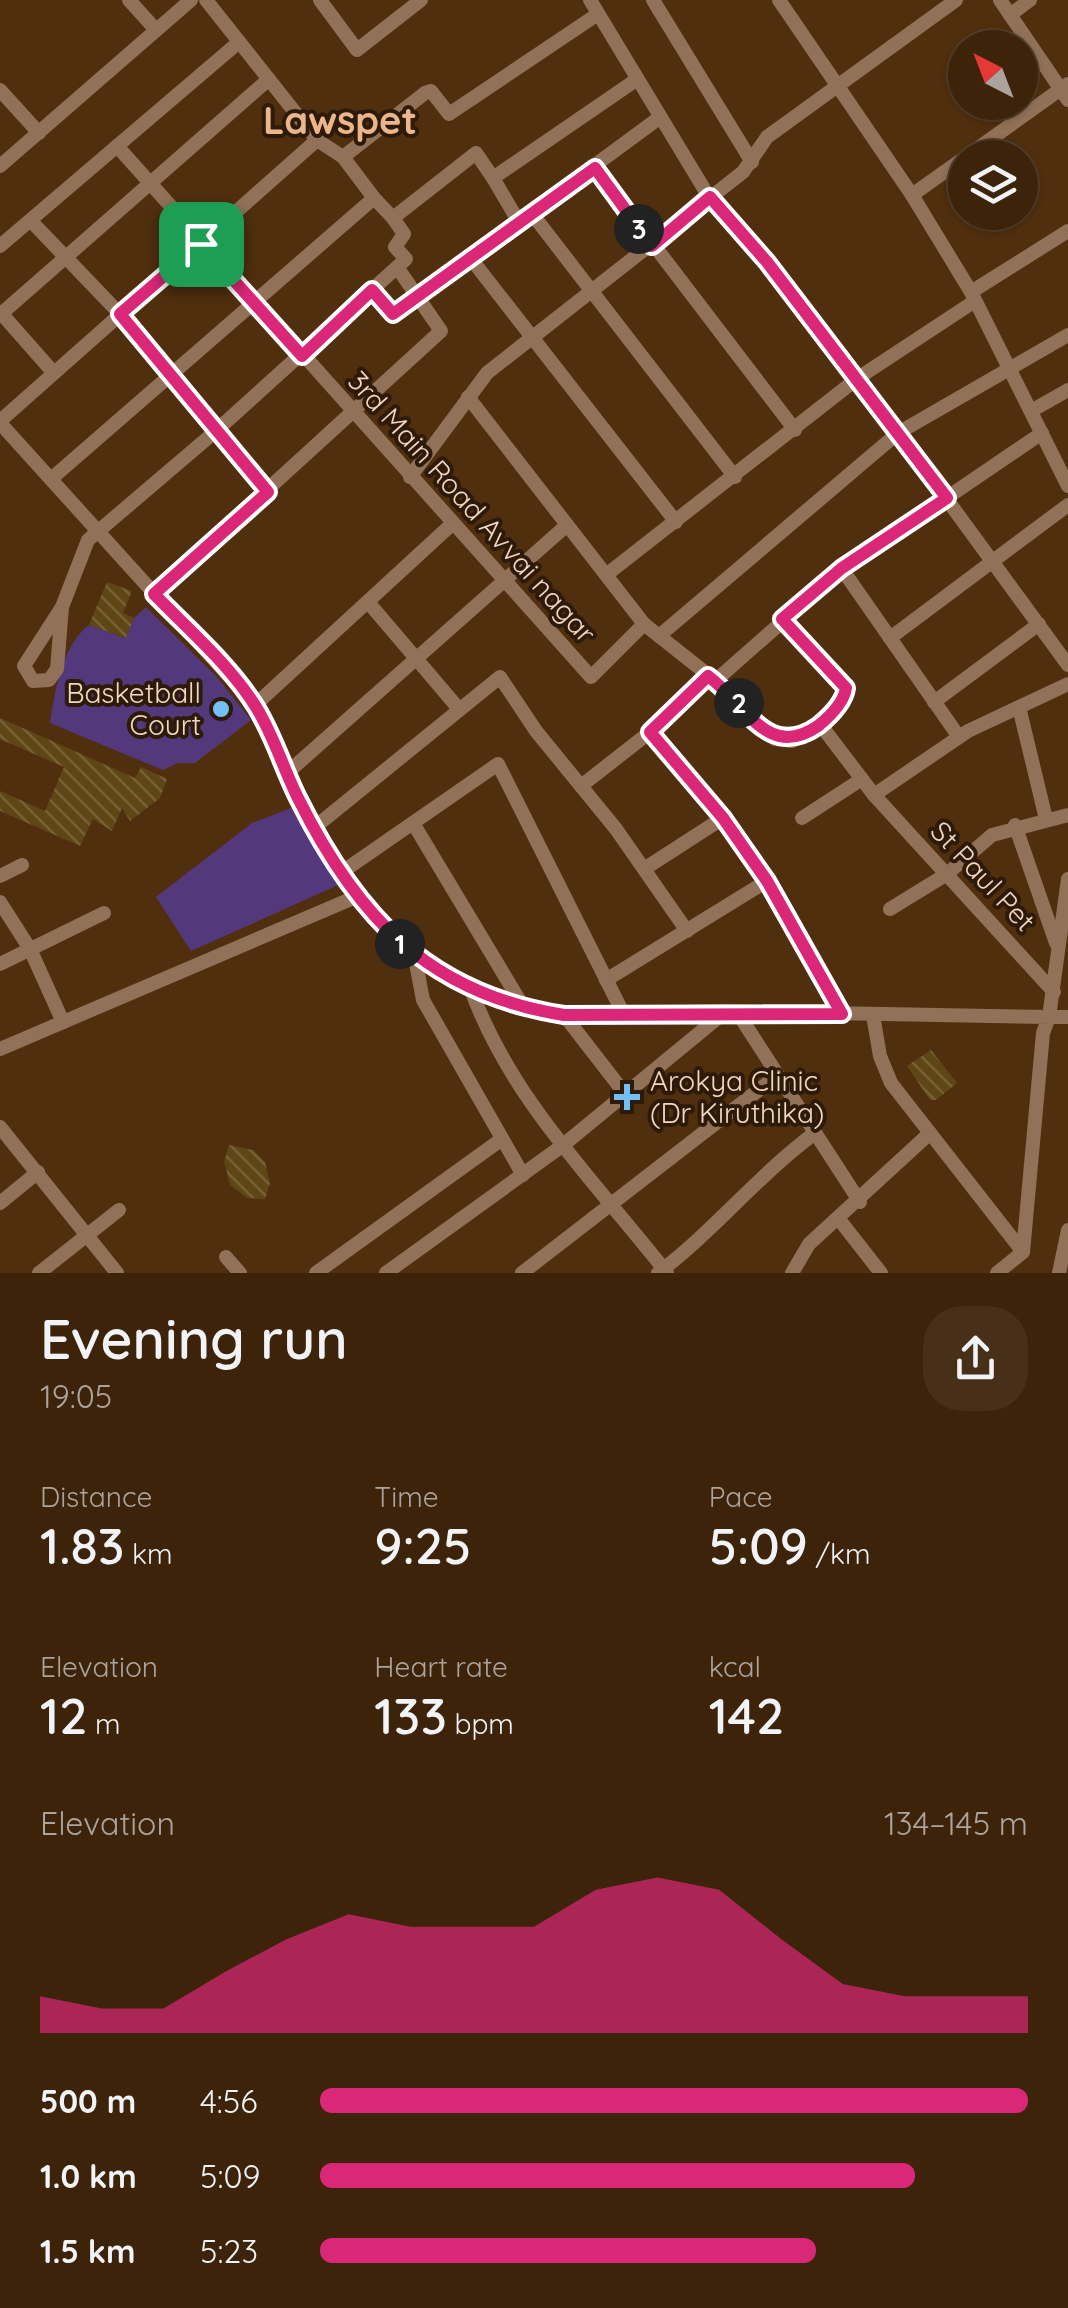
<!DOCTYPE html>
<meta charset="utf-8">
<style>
:root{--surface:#3c230a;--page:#472f18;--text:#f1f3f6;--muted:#aca49c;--line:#55402b;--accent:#db2777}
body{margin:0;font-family:Quicksand,sans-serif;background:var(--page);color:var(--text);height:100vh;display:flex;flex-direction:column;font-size:38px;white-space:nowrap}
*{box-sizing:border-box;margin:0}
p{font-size:32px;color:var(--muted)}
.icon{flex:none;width:55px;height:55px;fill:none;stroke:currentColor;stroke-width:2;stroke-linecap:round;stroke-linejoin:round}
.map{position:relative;height:1273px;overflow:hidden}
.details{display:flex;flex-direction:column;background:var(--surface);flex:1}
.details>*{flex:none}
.needle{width:65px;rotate:318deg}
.buttons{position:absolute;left:948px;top:30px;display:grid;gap:20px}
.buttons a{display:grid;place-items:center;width:90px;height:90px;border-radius:50%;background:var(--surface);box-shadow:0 2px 8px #0004,0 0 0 2px var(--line);font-size:50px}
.pin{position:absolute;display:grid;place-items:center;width:85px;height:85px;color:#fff;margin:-42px;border-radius:20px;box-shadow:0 5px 15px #0006}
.km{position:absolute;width:50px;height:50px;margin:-25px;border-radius:50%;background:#222;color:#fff;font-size:28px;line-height:50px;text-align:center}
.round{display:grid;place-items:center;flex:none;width:105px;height:105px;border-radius:40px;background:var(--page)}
.summary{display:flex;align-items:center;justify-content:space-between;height:170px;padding:0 40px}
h1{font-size:55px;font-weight:600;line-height:75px}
.stats{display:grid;grid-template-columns:repeat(3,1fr);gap:15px;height:170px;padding:10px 40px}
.stats div{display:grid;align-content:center}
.stats b{font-size:50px;font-weight:600}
.stats small{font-size:28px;font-weight:400}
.stats p{font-size:28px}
.chart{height:280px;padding:20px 40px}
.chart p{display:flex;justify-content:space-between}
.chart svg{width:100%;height:180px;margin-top:10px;fill:var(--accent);opacity:.7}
ul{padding:0 40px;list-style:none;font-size:32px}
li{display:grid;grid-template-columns:160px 120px 1fr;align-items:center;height:75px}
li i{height:25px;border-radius:12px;background:var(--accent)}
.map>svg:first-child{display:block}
</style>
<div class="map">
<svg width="1068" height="1273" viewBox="0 0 1068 1273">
<defs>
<pattern id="building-back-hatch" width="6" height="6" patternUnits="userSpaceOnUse" patternTransform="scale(2.5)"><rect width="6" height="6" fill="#5e4616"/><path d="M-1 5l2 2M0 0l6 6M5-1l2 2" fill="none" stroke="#766036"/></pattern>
</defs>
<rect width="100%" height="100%" fill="#502f0e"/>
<g fill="#53387b">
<path d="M 146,607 L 217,677 L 251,720 L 195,763 L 178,763 L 163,770 L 50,723 C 55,692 62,645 89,625 L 125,638 L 134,618 Z"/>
<polygon points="296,806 345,882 191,951 156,897 252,823"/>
</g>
<g fill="url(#building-back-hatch)">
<polygon points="107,582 132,591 123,613 134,618 126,638 89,625"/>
<polygon points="0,718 135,778 141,767 167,779 160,798 130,821 122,808 112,831 93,819 80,846 0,811 0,791 45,811 64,767 0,739"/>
<polygon points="931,1050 957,1083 936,1100 930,1100 907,1066"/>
<polygon points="229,1145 253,1150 265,1162 270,1183 265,1199 247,1198 230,1185 224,1161"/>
</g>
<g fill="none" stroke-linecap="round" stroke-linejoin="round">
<g stroke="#917259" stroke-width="14">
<polyline points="129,0 156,30"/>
<polyline points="206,0 317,140 343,157 425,93 431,91 449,114 598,14"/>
<polyline points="320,0 357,50 421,0"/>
<polyline points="590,0 709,197 767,261 858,378 1068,665"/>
<polyline points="653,0 752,162"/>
<polyline points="779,0 912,195 971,292 1068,486"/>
<polyline points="1000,0 1068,100"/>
<polyline points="1010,15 1030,0"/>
<polyline points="0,90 39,133"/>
<polyline points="117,146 591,677 644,624"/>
<polyline points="343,157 374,198"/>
<polyline points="0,166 191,0"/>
<polyline points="595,168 795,430"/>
<polyline points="912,195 1068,84"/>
<polyline points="533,215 735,477"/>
<polyline points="31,221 120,314 268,492"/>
<polyline points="520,224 493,178 636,80"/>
<polyline points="0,246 239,42"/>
<polyline points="472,260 676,522"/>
<polyline points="372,290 393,314 659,118"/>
<polyline points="971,292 1068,231"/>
<polyline points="0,312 53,372"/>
<polyline points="1,314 269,79"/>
<polyline points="468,397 606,575 858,378 975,301"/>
<polyline points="1031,411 1068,390"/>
<polyline points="0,421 317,140"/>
<polyline points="0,423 255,705 298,799 342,872 391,935 415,958 470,987 525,1009 564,1015 726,1011 1049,1017 1043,1033 1023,1252 997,1273"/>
<polyline points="410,477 487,373 743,172 767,137 956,0"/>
<polyline points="51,479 374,198 393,218"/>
<polyline points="842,569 959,737"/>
<polyline points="606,575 644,624 722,686 775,739 792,741 820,724 845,698 847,688 782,619"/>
<polyline points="154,593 441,331 397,267"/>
<polyline points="368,602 459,709"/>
<polyline points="62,607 57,669 49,680 33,681 24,666 62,607 88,540 217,430 406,259 395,247 404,234 393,218 476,153 493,178"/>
<polyline points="659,636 898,433 1068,335"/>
<polyline points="890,638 1068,505"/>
<polyline points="715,681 842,569 1042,433"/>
<polyline points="934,702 1039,624"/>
<polyline points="255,705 452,524"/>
<polyline points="1019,707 1046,819"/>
<polyline points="820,724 874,795 1054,992"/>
<polyline points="650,732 723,818 767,881 842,1014"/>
<polyline points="287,773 567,525"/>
<polyline points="581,786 650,732 708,676"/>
<polyline points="874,795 968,731 1068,684"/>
<polyline points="802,818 862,779"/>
<polyline points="413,823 524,1008"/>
<polyline points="1015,825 1056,943"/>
<polyline points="315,827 500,677 536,731 616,829 687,931"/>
<polyline points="644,869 723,818"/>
<polyline points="342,872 498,764 622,1011"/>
<polyline points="0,876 22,865"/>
<polyline points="1068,879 1049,1017 1068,1017"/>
<polyline points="0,902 30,949 63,1022"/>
<polyline points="890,909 947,874 992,835 1068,815"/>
<polyline points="415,958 423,1000 523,1175"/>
<polyline points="0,964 104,913"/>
<polyline points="606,980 767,881"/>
<path d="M 470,987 C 510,1099 595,1181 667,1273"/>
<polyline points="737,1012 860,1202"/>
<polyline points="564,1015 626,1095"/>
<polyline points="873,1015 880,1056 891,1083 1023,1252"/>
<polyline points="0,1049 358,896"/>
<polyline points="0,1127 117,1273"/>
<polyline points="0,1203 38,1172"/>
<polyline points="838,1218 881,1273"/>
<polyline points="226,1257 240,1273"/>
<polyline points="39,1273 119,1210"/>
<polyline points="316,1273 502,1139"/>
<polyline points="386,1273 562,1146 726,1011"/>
<polyline points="522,1273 778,1075"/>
<path d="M 658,1273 C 715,1230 758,1175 815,1133"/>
<polyline points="792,1273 809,1244 930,1133"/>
<polyline points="1059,1273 1068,1230"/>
</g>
</g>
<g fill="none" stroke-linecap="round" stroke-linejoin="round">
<defs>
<path id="route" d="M 595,168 L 652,246 L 710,197 L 767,262 L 947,498 L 842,568 L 782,619 L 846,688 C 844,702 829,717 818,726 C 767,761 746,704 708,676 L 650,732 L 723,818 L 767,881 L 842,1014 L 564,1015 C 429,994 357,917 298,798 C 283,768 274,736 256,707 C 230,665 188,629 154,594 L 268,492 L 120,314 L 201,244 L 302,356 L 372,290 L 393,314 Z"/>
</defs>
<use href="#route" stroke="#fff" stroke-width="20"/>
<use href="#route" stroke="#db2777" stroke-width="12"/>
</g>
<g fill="#74c0f6" stroke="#2d1a09" stroke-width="4">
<circle cx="221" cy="709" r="10"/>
<path d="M622 1082h10v10h10v10h-10v10h-10v-10h-10v-10h10z"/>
</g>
<g text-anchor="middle" stroke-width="8" stroke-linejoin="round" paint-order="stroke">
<g font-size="28" fill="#f2d7c2" stroke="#2d1a09">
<text transform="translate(472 507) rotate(48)" y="10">3rd Main Road Avvai nagar</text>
<text transform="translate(983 876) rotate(47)" y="10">St Paul Pet</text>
</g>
<g font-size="28" fill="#f2d7c2" stroke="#2d1a09" text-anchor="end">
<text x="201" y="703">Basketball<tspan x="201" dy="32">Court</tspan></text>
<text x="650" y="1091" text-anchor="start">Arokya Clinic<tspan x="650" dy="32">(Dr Kiruthika)</tspan></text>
</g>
<g font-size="38" font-weight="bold" fill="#ebb68b" stroke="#2d1a09">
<text x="340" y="134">Lawspet</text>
</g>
</g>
</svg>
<div class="buttons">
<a><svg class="needle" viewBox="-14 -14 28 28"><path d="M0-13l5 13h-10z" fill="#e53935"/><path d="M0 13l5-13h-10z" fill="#aca49c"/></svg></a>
<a><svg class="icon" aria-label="layers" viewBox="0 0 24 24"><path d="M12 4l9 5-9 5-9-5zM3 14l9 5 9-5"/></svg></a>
</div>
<div class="pin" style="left:201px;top:244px;background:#1e9e55"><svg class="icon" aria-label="arrive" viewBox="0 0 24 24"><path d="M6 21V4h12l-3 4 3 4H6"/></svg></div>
<b class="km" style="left:400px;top:944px">1</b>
<b class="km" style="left:739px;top:703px">2</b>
<b class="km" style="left:639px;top:229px">3</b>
</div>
<section class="details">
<div class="summary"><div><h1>Evening run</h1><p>19:05</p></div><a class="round"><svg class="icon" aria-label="share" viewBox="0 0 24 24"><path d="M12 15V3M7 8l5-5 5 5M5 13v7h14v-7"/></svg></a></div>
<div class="stats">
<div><p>Distance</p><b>1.83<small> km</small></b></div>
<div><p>Time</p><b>9:25</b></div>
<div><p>Pace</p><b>5:09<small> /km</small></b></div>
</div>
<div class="stats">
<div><p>Elevation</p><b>12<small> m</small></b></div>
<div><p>Heart rate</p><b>133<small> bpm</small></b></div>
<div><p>kcal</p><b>142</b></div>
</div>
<div class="chart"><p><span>Elevation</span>134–145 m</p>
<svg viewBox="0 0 160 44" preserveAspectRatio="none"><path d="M0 44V35L10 38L20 38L30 29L40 21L50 15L60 18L70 18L80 18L90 9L100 6L110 9L120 21L130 32L140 35L150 35L160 35V44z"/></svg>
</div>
<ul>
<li><b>500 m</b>4:56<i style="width:100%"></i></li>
<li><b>1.0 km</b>5:09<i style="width:84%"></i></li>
<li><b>1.5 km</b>5:23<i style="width:70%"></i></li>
</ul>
</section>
